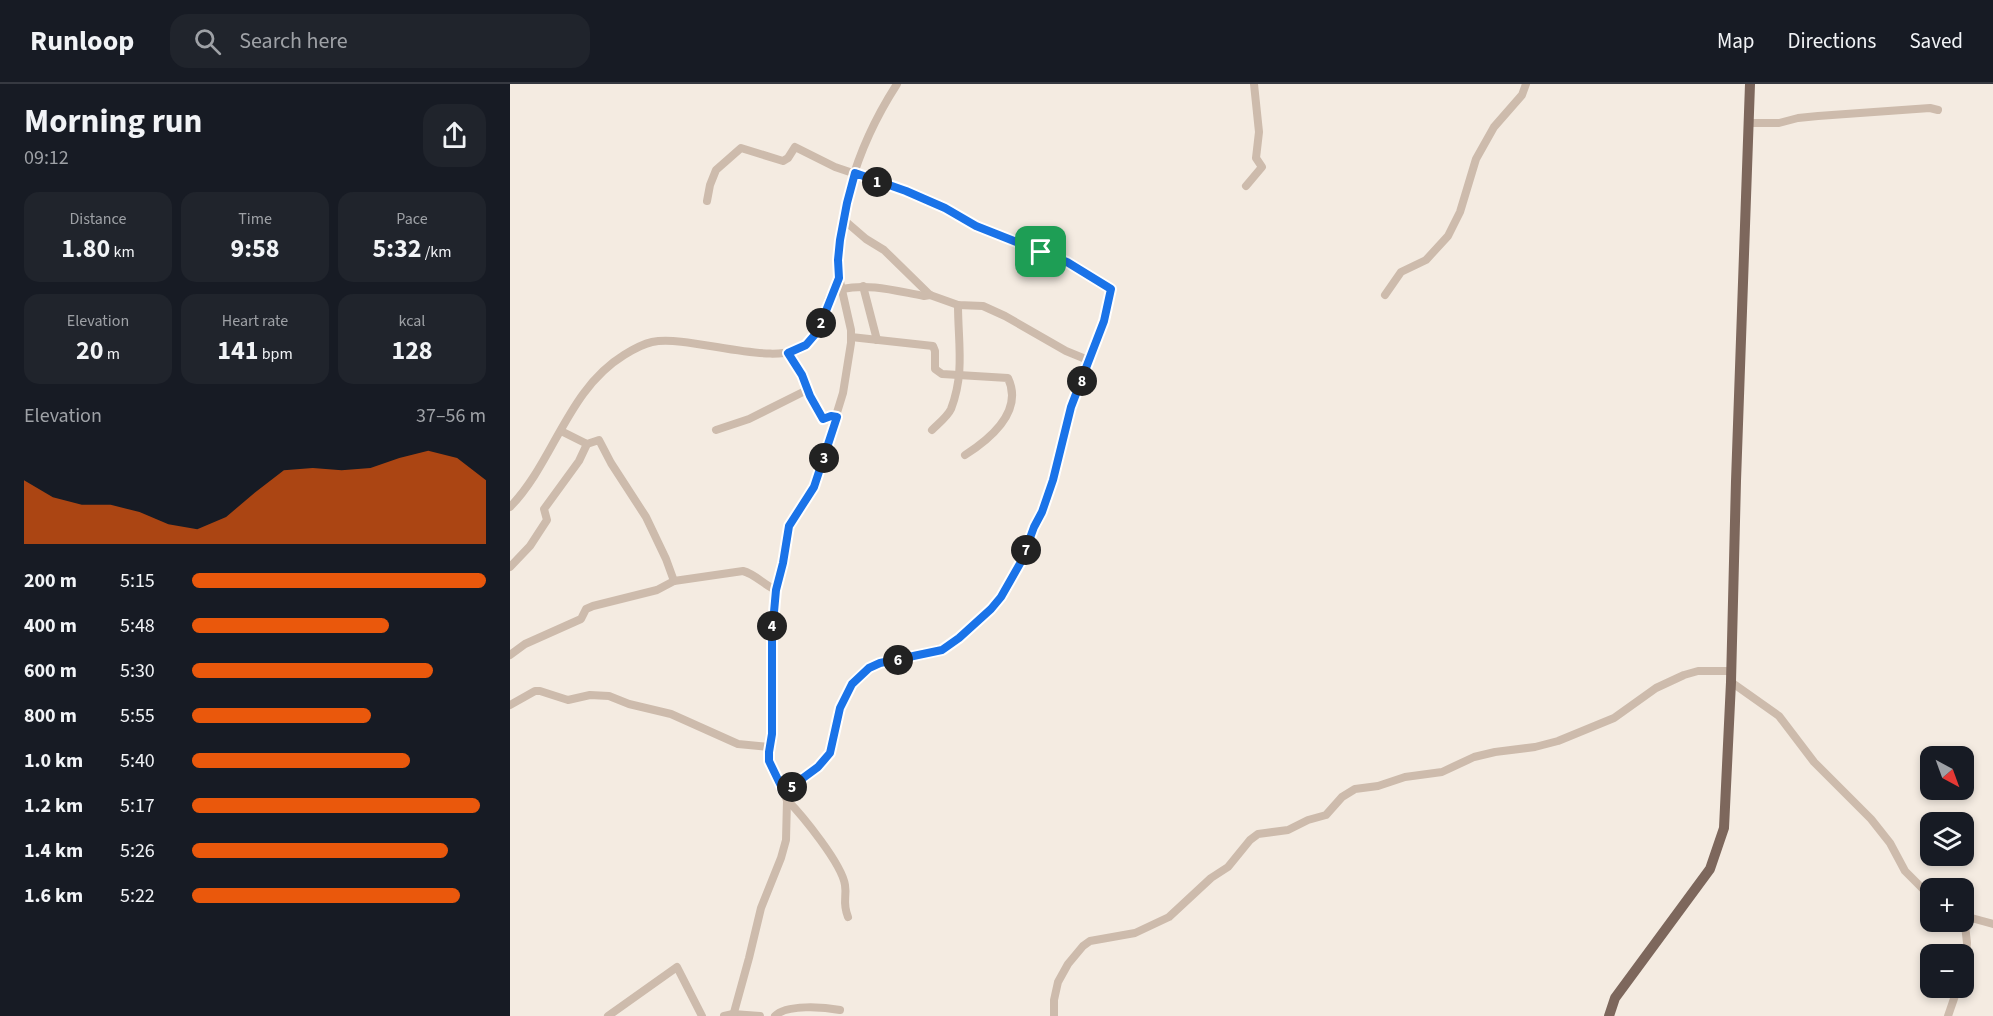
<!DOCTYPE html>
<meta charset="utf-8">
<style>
:root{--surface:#171b24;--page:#20242c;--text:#f1f3f6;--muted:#9ea1a6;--line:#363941;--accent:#ea580c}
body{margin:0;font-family:"Source Sans 3",sans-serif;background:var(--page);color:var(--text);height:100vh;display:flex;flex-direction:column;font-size:22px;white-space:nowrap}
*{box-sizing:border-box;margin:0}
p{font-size:20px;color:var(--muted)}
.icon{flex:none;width:33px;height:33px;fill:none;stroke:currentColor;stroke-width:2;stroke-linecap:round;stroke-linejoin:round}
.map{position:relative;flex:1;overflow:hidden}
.drawer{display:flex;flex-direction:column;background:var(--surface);width:510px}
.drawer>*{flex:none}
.needle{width:39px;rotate:139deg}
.tools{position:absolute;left:1410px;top:662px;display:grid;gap:12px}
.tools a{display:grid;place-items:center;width:54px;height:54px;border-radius:12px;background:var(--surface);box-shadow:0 3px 9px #0003;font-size:30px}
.pin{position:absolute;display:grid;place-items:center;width:51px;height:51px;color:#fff;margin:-26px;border-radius:12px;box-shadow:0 3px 9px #0006}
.km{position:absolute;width:30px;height:30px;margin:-15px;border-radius:50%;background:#222;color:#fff;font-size:16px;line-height:30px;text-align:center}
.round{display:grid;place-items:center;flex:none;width:63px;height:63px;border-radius:18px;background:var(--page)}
.summary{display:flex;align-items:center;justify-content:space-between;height:102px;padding:0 24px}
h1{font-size:33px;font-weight:700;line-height:45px}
.figures{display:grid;grid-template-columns:repeat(3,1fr);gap:9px;height:102px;padding:6px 24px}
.figures div{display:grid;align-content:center;border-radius:15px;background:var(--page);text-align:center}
.figures b{font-size:26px;font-weight:700}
.figures small{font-size:16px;font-weight:400}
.figures p{font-size:16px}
.chart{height:168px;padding:12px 24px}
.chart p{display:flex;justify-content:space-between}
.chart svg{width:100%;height:108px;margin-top:6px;fill:var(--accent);opacity:.7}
ul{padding:0 24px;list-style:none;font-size:20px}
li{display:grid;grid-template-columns:96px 72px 1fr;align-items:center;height:45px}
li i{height:15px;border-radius:8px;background:var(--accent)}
header{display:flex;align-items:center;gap:36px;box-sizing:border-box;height:84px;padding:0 30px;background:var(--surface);border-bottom:2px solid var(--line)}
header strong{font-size:28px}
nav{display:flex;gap:33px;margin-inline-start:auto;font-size:21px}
.search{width:420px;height:54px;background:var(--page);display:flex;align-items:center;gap:15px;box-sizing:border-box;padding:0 21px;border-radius:18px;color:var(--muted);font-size:22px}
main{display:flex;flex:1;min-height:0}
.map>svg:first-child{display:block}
</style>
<header>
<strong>Runloop</strong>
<div class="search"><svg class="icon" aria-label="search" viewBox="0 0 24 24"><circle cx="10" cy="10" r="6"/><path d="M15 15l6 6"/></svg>Search here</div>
<nav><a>Map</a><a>Directions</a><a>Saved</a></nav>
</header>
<main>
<section class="drawer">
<div class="summary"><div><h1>Morning run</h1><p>09:12</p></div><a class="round"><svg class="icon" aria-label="share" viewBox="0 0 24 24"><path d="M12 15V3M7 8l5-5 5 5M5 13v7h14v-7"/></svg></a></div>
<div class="figures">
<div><p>Distance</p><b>1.80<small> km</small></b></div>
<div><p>Time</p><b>9:58</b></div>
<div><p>Pace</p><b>5:32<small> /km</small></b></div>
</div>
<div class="figures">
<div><p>Elevation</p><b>20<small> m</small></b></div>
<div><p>Heart rate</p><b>141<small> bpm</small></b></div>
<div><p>kcal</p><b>128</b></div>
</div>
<div class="chart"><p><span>Elevation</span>37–56 m</p>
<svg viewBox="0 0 160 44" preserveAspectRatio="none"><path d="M0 44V18L10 25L20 28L30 28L40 31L50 36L60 38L70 33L80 23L90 14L100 13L110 14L120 13L130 9L140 6L150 9L160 18V44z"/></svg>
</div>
<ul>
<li><b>200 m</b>5:15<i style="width:100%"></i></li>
<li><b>400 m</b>5:48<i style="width:67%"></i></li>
<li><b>600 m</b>5:30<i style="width:82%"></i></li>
<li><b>800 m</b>5:55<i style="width:61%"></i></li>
<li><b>1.0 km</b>5:40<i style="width:74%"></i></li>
<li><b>1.2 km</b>5:17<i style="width:98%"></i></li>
<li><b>1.4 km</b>5:26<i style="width:87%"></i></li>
<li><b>1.6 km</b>5:22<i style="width:91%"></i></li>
</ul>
</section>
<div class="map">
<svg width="1483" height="932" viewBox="0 0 1483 932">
<rect width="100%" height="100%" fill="#f4ebe1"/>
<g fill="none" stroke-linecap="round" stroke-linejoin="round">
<g stroke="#cdbbac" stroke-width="8">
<polyline points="1239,39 1269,39 1288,34 1308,32 1420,24 1428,26"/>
<polyline points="736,102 752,83 746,74 749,48 744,0"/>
<polyline points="197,117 200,101 206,86 231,64 273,77 278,74 285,63 325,83 396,107 435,125 466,142 557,178 601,205 594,237 561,323 533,428 524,443 512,476 491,513 481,525 449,554 431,566 370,579 359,584 342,600 338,607 330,624 320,669 308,683 274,708"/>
<polyline points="334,136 356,155 374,166 420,211 448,221 473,222 495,232 556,267 578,276"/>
<polyline points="353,202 367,256"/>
<path d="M 332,205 C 360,199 386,207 414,212 L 420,211"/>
<polyline points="875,211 891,188 916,176 938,152 950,128 966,75 984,43 1012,11 1016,0"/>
<path d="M 341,253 L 423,262 L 425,267 L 425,285 L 432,290 L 498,294 C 514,328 480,355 455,371"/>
<polyline points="278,269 292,291 300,312 313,335 321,332 327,333"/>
<polyline points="206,346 239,335 299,305"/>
<path d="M 422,346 C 428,340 438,332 441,325 C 455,289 448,258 448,221"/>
<polyline points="51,347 77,360 89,356 101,379 136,433 156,475 164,497"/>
<path d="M 0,423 C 44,378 57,306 114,271 C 122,266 133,260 142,258 C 182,250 271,287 298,259 C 311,246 313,230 319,214 C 322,208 328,200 329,194 C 330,188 328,181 328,175 C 329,152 334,126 340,103 C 350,67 367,31 387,0"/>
<polyline points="0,483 20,462 35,439 37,436 34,425 69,377 77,360"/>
<path d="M 0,571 L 15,560 L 71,535 L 76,525 L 83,522 L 147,506 L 164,497 L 233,487 C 245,490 254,501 266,506"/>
<polyline points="1221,598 1269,632 1304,678 1361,735 1380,759 1395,787 1420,812"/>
<polyline points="0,621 25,607 30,607 58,616 80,611 99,612 119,620 161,630 228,660 259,663"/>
<path d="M 277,716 C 292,731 332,780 335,801 C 337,814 332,818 338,833"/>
<polyline points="1454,832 1483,840"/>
<polyline points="1454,891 1457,859 1454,832"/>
<polyline points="98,932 167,883 192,932"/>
<polyline points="214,932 223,930 250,932"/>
<polyline points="223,932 239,874 251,824 271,774 276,756 277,716 259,677 259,668 262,650 264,618 263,524 279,442 304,403 333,309 341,259 341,246 329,193"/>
<path d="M 265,932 C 276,920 314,923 330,926"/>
<polyline points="544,932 544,916 548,898 558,880 573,862 580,857 625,849 659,833 701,794 718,783 740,756 748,750 778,746 798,736 816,731 832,713 845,705 868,702 895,693 932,688 964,673 985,668 1025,663 1048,657 1104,634 1146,604 1174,591 1188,587 1222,587"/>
<polyline points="1438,932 1448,903"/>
</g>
<polyline stroke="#7d675c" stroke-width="10" points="1099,932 1105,914 1200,785 1214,744 1221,598 1226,397 1240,0"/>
</g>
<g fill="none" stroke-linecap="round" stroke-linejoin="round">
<defs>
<polygon id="route" points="345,89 396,107 435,124 466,142 557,178 601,205 594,237 561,323 543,396 532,428 524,443 512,476 491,513 481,525 449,554 432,566 370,579 359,584 342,600 330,624 320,669 308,683 274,708 259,677 259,668 262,650 262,550 266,506 273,479 279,442 304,403 327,333 321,332 313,335 300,312 292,291 278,269 296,261 308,247 329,194 328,176 330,156 337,119"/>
</defs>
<use href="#route" stroke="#fff" stroke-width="12"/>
<use href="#route" stroke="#1a73e8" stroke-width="8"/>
</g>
</svg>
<div class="tools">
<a><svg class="needle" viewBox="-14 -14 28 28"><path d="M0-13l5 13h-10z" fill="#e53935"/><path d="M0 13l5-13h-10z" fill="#9ea1a6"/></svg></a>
<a><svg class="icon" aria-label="layers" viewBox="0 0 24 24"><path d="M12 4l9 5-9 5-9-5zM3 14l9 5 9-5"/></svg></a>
<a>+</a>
<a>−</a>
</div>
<div class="pin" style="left:531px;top:168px;background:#1e9e55"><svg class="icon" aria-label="arrive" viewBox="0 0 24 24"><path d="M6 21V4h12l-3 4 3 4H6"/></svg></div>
<b class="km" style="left:367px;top:98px">1</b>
<b class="km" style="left:311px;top:239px">2</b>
<b class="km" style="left:314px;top:374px">3</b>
<b class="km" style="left:262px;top:542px">4</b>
<b class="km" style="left:282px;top:703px">5</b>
<b class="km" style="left:388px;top:576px">6</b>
<b class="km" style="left:516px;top:466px">7</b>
<b class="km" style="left:572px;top:297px">8</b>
</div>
</main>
